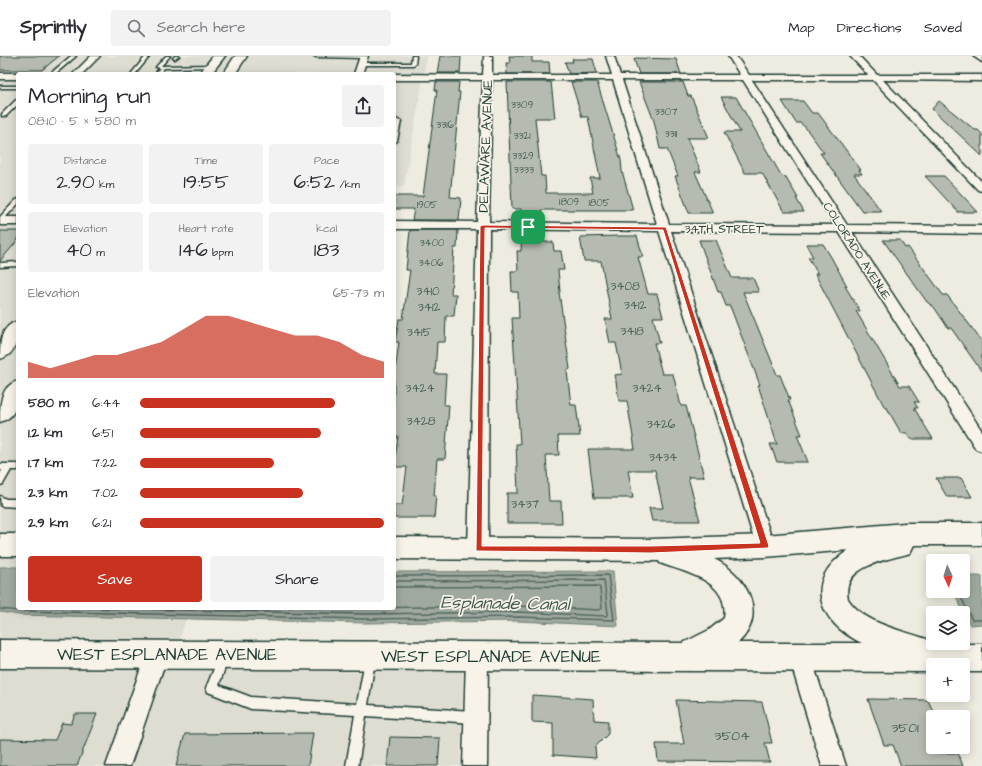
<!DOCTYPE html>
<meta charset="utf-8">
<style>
:root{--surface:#fff;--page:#f2f2f3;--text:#2b2b33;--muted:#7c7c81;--line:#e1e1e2;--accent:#c8321e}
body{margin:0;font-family:"Architects Daughter",sans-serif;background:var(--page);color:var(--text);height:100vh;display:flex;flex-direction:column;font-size:15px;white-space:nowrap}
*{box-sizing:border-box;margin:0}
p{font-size:13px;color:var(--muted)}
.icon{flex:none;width:22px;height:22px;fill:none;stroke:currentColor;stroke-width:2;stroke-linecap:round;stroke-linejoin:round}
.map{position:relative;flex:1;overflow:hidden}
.panel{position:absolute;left:16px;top:16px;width:380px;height:538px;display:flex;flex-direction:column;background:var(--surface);border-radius:4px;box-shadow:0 2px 10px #0003}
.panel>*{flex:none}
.needle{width:26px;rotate:176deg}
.controls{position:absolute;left:926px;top:498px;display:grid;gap:8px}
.controls a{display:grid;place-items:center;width:44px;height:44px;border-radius:4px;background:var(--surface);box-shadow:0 2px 10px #0003;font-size:20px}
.pin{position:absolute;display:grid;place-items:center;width:34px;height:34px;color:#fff;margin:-17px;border-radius:8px;box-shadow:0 2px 6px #0006}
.round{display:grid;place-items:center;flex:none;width:42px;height:42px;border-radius:4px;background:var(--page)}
.summary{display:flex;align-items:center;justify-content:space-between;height:68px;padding:0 12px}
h1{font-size:22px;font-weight:600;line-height:30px}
.stats{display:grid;grid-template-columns:repeat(3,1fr);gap:6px;height:68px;padding:4px 12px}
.stats div{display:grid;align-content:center;border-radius:4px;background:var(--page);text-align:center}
.stats b{font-size:20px;font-weight:600}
.stats small{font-size:11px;font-weight:400}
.stats p{font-size:11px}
.chart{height:112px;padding:8px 12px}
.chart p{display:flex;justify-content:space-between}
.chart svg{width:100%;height:72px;margin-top:4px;fill:var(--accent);opacity:.7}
.button{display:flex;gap:8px;margin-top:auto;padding:8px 12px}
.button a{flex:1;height:46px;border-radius:4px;background:var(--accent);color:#fff;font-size:16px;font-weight:600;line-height:46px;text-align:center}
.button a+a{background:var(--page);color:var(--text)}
ul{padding:0 12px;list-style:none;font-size:13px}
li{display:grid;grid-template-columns:64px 48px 1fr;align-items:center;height:30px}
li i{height:10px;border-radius:5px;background:var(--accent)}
header{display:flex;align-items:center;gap:24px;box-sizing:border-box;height:56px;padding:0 20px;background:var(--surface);border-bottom:1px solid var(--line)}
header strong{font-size:19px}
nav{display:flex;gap:22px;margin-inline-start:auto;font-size:14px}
.search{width:280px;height:36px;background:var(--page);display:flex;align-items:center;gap:10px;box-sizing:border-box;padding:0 14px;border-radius:4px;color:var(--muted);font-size:15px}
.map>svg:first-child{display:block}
</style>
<header>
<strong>Sprintly</strong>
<div class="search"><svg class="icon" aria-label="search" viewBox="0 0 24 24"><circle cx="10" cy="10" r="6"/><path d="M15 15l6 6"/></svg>Search here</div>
<nav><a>Map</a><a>Directions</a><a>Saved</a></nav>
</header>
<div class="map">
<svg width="982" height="710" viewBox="0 0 982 710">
<rect width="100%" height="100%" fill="#eeece1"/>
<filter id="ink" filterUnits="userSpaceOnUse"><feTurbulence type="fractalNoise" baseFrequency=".025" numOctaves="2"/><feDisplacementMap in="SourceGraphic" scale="8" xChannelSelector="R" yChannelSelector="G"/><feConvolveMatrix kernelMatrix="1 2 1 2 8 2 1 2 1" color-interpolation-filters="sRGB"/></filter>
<g filter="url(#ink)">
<polygon fill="#ddddd2" points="34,0 427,0 404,130 394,130 394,18 18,18 18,552 189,552 170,615 463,616 460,710 0,710 0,23 4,23"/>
<g fill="#9fa99f" stroke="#6c7e74">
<polygon points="0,511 18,511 18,552 394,552 394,516 613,515 618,570 518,565 366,567 19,559 0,556"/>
<polygon points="963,520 982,520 982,568 970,569 953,535 963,535"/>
</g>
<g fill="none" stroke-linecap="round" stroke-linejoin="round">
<g stroke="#52685f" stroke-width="1.5">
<polyline points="958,535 972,564 982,564"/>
<polyline points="87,552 366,558 518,556 606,560 608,558 604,524 394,525"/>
<polyline points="345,552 518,550 599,554 602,552 600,532 598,530 394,531"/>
<polyline points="0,553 20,555 366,563 518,561 614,564 608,519 394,520"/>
</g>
</g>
<g fill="#b5bbb0" stroke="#1f3d34">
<polygon points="0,0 59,0 42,14 0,14"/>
<polygon points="440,0 461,0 460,17 437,17"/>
<polygon points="509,0 532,0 532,6 549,6 550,18 507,18 506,7 510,7"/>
<polygon points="635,2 676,3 681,18 639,18 634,3"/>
<polygon points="572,3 593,3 597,17 569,18 565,6 573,6"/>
<polygon points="436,26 459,26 458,36 460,36 450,141 461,142 459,164 412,164 414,153 394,153 394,140 423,140 437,34 435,34"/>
<polygon points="507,26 551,26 555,62 535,62 541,120 545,120 546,137 593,137 590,122 600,122 588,61 582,61 571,26 597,26 621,104 622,115 633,154 541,154 542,165 521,165 521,153 512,153"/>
<polygon points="639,26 683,26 688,40 691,40 709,82 687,82 701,116 695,116 713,157 689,157 675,120 678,120 667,93 660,93 654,65"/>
<polygon points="721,41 736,41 781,119 786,122 798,142 796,142 804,156 784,156 762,117 745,117 724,76 740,76"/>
<polygon points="782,45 803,45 812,57 818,57 861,114 859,114 862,118 854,118 881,155 862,155 820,97 824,97 805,71 800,67 796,67"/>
<polygon points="939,45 975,74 978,74 982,78 982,100 932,53"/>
<polygon points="925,120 944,120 978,156 958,156"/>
<polygon points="410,174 458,174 457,192 454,192 451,238 456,238 454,260 446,260 445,286 437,286 435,318 446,318 444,349 449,349 445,403 437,403 434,440 436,440 434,462 394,462 394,449 402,449 407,411 394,411 398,380 394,380 394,323 399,286 395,286 399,263 403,263 410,214 406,214"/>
<polygon points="0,175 18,175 18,184 0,205"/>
<polygon points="522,175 543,175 544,186 553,186 554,195 561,195 564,214 558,214 560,236 559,236 570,313 567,315 571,349 576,349 580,380 558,380 559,399 546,399 549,445 561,445 562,467 507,467 507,437 518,437 516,388 520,388 512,262 519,262 518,236 512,236 511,215 518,215 517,195 521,195"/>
<polygon points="620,180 637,180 643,201 638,201 648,238 657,238 663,261 653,261 660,287 654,287 662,318 673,318 681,350 686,350 694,381 704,421 688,421 700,465 652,465 649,452 663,452 655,414 628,414 633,442 594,442 588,393 635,393 627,345 619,345 615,319 622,318 616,287 610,287 605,263 612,263 601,205 584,205 580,181"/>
<polygon points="699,184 716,184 732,222 753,222 759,236 743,236 772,306 777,319 780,319 790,344 788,344 802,379 797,379 808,406 777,406 770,388 777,388 758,329 760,329 730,250 726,250 721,236 718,236"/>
<polygon points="883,184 900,184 905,192 908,191 943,239 947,239 969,268 982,286 982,316 951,272 948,272 934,251 927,246"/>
<polygon points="806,188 823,188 831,201 847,230 845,230 860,255 856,255 900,330 909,330 919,346 914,346 918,352 914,352 933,383 911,383 907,377 901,377 887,352 885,352 815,218 818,218 808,201 813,201"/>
<polygon points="936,422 961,422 972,441 947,441"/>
<polygon points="532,639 593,643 594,664 608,665 608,678 595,691 596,702 553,699 553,667 532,666"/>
<polygon points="868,643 928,644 933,655 933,697 958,697 963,710 901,710 893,689 884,689"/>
<polygon points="676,644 762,646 772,687 765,687 770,706 658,705 656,688 684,688"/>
<polygon points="75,658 97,658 77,710 0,710 0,683 55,684 62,667 71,668"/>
<polygon points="313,677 308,710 176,710 185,678"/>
<polygon points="390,681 440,682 438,710 387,710"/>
</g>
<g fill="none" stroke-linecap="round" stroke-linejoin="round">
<defs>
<g id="service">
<polygon points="71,0 76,0 55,18 50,18"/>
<polygon points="146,0 150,0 135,18 131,18"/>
<polygon points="166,0 170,0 161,10 211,9 213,10 211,11 164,12 159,18 155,18 160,12 156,11"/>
<polygon points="175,0 179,0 175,3 173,2"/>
<polygon points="314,0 365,0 366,1 364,2 316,1"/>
<polygon points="412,0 416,0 415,8 413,9 361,9 359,8 361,7 411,7"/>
<rect x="0" y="30" width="18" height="2"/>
<polygon points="16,44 18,44 18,48 6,60 2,60 2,58"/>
<polygon points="394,63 401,65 397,85 394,87 394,75 396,66 394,65"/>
<polygon points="18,143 18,148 2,165 0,166 0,161 16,144"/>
<polygon points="18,206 18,210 0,211 0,207"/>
<polygon points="0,408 18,408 18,414 11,414 3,428 0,429 0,418 2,414 0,414"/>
<polygon points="0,440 6,443 18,443 18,451 1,450"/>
<polygon points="223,598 227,599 228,603 219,629 251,641 357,648 365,604 366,600 370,599 374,600 375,604 368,649 474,655 478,657 480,661 478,665 474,667 366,660 358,710 346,710 355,659 251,653 208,636 206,632 218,603 219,599"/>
</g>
<g id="minor">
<polygon points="91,0 100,0 82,18 73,18"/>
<polygon points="360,0 368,0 362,18 354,18"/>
<path d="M 484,0 L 492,0 L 492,19 L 612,19 L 606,0 L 614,0 L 620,19 L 740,19 L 728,0 L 736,0 L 749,19 L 868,19 L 850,0 L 859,0 L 877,19 L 982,19 L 982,25 L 883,24 L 982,126 L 982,135 L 978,134 L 873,24 L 752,24 L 847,169 L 982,170 L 982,178 L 852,176 L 982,375 L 982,395 L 976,393 L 839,176 L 671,175 L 774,490 L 772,496 L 765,498 L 758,496 L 659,175 L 489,173 L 488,493 L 485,499 L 478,501 L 471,499 L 468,493 L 477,173 L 394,173 L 394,165 L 477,166 L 483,24 L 394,24 L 394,18 L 483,19 ZM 492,24 L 613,24 L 657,168 L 489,166 ZM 622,24 L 743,24 L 835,169 L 669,168 Z"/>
<polygon points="973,0 982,0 982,6"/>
<polygon points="0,17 18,17 20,18 18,18 18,23 0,23"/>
<rect x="0" y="161" width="18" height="8"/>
<polygon points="157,588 165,591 168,598 130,710 106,710 146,598 149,591"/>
<polygon points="477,590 485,593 488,600 487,710 463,710 466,600 469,593"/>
<polygon points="800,591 808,594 811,601 846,710 822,710 789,601 792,594"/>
</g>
<g id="secondary">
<polygon points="213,0 225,0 211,18 199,18"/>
<polygon points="235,0 247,0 235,18 223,18"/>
<path d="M 18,265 C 18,281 18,298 0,303 C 0,287 0,270 18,265 Z"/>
<path d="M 18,325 C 18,342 20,360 0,366 C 0,349 0,330 18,325 Z"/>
<path d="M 905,467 L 982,467 L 982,489 L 914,489 L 910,497 C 889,504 840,509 848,543 C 866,570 904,574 932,585 L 933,588 L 982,588 L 982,616 L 963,616 L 963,609 L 933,609 L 933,616 L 0,612 L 0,584 L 683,587 L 709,574 L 724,562 C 730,524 686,517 660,507 L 659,505 L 394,503 L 394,481 L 651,483 L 765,479 ZM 849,494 C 802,523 818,567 862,587 L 738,587 C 769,559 746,518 714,503 L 765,501 L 850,494 Z"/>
<rect x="0" y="478" width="18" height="22"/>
</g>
</defs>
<use href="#service" stroke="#1f3d34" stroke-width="3"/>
<use href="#minor" stroke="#1f3d34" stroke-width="3"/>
<use href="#secondary" stroke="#1f3d34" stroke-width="3"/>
<use href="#service" fill="#f7f3e8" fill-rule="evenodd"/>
<use href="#minor" fill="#f7f3e8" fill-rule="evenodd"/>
<use href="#secondary" fill="#f7f3e8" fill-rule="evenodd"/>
</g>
</g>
<path fill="#c8321e" stroke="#fff" fill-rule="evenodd" d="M 483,169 L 666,171 L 769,490 L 768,492 L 651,497 L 476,495 L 480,170 ZM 485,172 L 663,174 L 760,487 L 651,490 L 482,490 Z"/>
<g text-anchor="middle" stroke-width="3.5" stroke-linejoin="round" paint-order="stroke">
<g font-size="10" fill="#445c53">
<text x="522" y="52">3309</text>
<text x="666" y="59">3307</text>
<text x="445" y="72">3316</text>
<text x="671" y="81">3311</text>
<text x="522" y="83">3321</text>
<text x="523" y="103">3329</text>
<text x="524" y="117">3333</text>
<text x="569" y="149">1809</text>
<text x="599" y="150">1805</text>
<text x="427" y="152">1905</text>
<text x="432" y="190">3400</text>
<text x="431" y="210">3406</text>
</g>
<g font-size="12" fill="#1f3d34" stroke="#f7f3e8">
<text x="724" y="177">34TH STREET</text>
<text transform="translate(857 195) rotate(57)" y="4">COLORADO AVENUE</text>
</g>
<g font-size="12" fill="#445c53">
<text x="625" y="234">3408</text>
<text x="428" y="239">3410</text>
<text x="635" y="253">3412</text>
<text x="429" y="255">3412</text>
<text x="632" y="279">3418</text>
<text x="419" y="280">3415</text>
<text x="420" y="336">3424</text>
<text x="647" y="336">3424</text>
<text x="421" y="369">3428</text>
<text x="661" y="372">3426</text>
<text x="663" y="405">3434</text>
<text x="525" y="452">3437</text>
</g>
<g font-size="14" fill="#1f3d34" stroke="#f7f3e8">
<text transform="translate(485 90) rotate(-88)" y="5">DELAWARE AVENUE</text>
</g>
<g font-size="14" fill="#445c53">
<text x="905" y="676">3501</text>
<text x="732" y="684">3504</text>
</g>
<g font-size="17" fill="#1f3d34" stroke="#f7f3e8">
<text x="167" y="604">WEST ESPLANADE AVENUE</text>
<text x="491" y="606">WEST ESPLANADE AVENUE</text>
</g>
<g font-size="18" font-style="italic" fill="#3f584f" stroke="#f7f3e8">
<text transform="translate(505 547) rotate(1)" y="6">Esplanade Canal</text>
</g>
</g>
</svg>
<div class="controls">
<a><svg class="needle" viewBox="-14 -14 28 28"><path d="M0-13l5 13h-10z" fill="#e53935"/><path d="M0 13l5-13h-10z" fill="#7c7c81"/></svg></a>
<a><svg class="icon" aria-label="layers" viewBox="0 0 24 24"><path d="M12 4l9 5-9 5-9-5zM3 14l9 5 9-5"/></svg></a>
<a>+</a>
<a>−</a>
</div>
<div class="pin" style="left:528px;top:171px;background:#1e9e55"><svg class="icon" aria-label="arrive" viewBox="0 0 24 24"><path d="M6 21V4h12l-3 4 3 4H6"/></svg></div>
<section class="panel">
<div class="summary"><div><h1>Morning run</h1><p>08:10 · 5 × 580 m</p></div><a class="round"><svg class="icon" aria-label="share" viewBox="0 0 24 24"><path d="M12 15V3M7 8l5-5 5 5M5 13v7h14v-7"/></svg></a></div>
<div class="stats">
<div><p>Distance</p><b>2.90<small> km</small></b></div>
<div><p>Time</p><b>19:55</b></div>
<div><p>Pace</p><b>6:52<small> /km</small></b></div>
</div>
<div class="stats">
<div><p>Elevation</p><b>40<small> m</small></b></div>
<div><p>Heart rate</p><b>146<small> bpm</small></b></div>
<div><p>kcal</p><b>183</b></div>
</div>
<div class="chart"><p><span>Elevation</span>65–73 m</p>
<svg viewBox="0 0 160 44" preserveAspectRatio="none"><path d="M0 44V34L10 38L20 34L30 30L40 30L50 26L60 22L70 14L80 6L90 6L100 10L110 14L120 18L130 18L140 22L150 30L160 34V44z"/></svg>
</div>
<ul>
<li><b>580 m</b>6:44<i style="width:80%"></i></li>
<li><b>1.2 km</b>6:51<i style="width:74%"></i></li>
<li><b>1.7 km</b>7:22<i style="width:55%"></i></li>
<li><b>2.3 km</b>7:02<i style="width:67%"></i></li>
<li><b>2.9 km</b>6:21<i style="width:100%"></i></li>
</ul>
<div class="button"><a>Save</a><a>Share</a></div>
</section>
</div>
